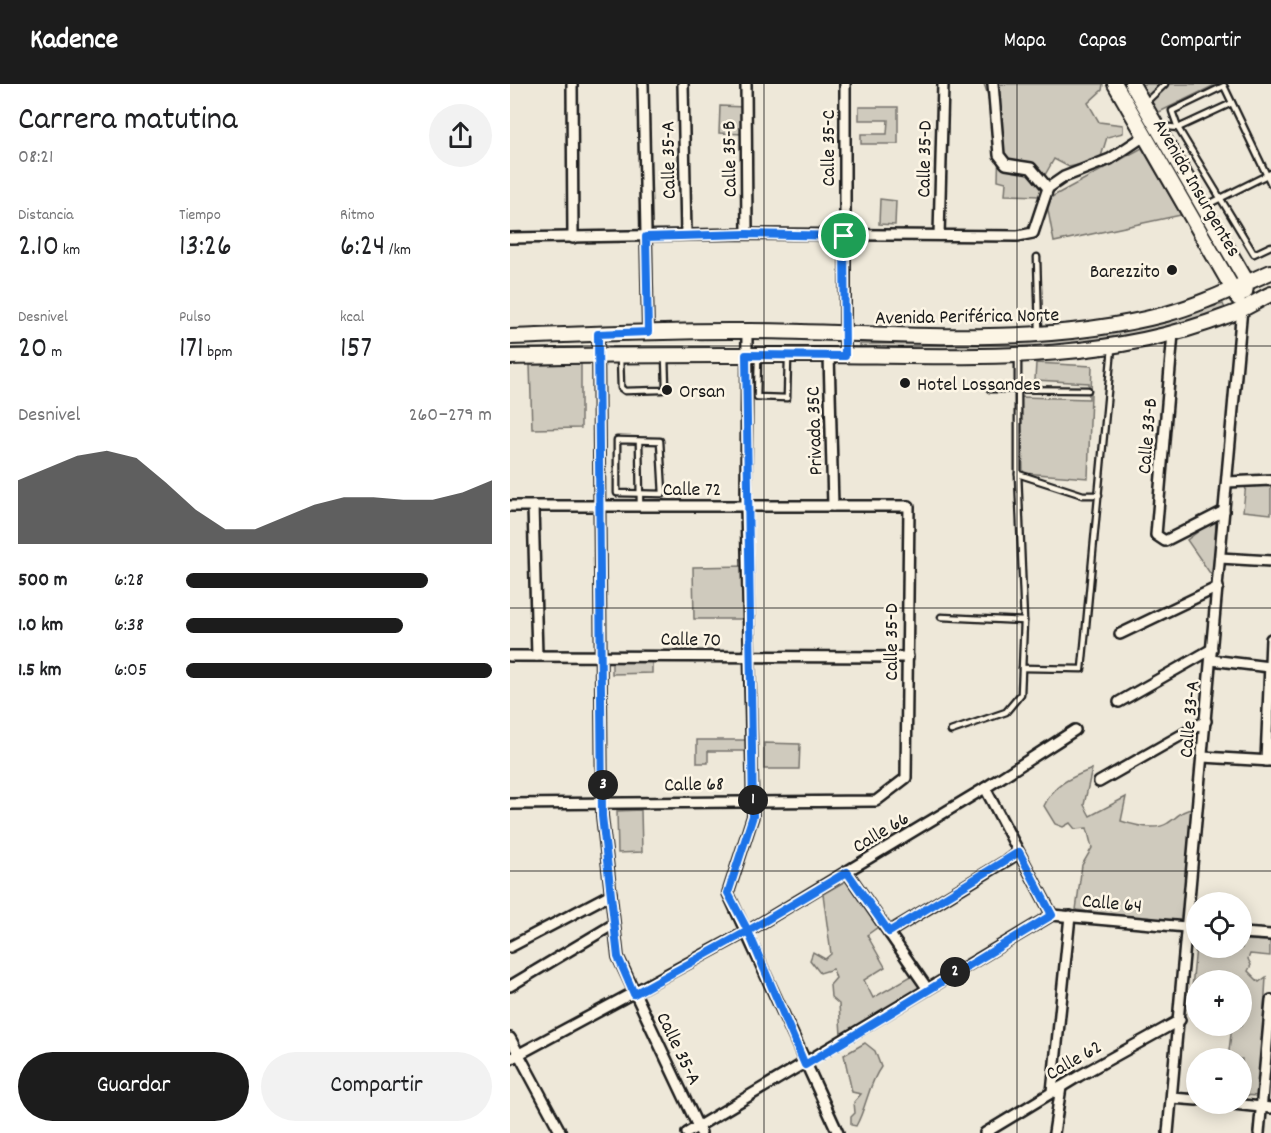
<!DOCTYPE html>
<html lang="es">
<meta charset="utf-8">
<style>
:root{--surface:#fff;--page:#f2f2f2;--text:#202124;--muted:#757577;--accent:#1c1c1c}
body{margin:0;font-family:Dekko,sans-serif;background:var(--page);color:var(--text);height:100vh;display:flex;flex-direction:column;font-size:22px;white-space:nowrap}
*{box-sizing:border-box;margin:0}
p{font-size:20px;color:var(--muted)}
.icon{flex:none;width:33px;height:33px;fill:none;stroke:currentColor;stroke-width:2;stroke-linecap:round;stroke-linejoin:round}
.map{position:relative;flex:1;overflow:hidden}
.panel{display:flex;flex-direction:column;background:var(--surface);width:510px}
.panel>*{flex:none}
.controls{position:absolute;left:676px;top:808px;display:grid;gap:12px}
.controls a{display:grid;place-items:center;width:66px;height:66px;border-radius:50%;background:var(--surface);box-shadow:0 3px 15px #0003;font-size:30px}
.pin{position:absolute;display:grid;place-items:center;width:51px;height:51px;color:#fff;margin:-26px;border:3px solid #fff;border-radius:50%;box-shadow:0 2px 6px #0007}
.km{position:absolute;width:30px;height:30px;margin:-15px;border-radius:50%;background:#222;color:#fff;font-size:16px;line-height:30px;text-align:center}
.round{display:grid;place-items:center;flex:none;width:63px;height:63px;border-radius:32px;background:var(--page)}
.summary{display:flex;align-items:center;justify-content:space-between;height:102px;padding:0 18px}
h1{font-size:33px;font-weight:600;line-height:45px}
.figures{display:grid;grid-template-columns:repeat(3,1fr);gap:9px;height:102px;padding:6px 18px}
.figures div{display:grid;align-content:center}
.figures b{font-size:30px;font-weight:600}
.figures small{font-size:16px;font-weight:400}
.figures p{font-size:16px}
.chart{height:168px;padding:12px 18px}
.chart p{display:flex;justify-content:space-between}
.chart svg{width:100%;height:108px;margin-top:6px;fill:var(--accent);opacity:.7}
.button{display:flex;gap:12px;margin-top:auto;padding:12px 18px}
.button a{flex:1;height:69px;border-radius:36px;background:var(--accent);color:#fff;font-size:24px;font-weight:600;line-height:69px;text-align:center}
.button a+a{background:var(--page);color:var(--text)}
ul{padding:0 18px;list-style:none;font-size:20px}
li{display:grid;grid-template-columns:96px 72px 1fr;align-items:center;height:45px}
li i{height:15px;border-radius:8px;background:var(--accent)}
header{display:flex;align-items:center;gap:36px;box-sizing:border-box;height:84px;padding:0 30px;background:var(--accent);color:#fff}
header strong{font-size:28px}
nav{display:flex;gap:33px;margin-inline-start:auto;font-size:21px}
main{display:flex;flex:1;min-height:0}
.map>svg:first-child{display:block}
</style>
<header>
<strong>Kadence</strong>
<nav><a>Mapa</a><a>Capas</a><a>Compartir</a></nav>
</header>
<main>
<section class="panel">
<div class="summary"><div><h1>Carrera matutina</h1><p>08:21</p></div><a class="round"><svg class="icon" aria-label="share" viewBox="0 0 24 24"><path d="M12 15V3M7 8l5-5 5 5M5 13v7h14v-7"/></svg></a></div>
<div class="figures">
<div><p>Distancia</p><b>2.10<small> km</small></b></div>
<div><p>Tiempo</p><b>13:26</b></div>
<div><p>Ritmo</p><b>6:24<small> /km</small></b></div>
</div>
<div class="figures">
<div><p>Desnivel</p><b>20<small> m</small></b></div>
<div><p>Pulso</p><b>171<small> bpm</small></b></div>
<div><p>kcal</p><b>157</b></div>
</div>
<div class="chart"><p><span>Desnivel</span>260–279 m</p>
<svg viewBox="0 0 160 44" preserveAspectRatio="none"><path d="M0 44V18L10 13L20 8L30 6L40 9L50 19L60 30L70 38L80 38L90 33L100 28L110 25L120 25L130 26L140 26L150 23L160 18V44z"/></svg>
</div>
<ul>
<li><b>500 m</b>6:28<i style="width:79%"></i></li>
<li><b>1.0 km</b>6:38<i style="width:71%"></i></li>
<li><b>1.5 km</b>6:05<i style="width:100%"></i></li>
</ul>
<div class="button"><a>Guardar</a><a>Compartir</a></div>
</section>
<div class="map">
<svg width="761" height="1049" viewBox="0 0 761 1049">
<rect width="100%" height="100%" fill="#eee8d9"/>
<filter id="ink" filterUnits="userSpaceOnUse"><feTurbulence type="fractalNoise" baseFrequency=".0167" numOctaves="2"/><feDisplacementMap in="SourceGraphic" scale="12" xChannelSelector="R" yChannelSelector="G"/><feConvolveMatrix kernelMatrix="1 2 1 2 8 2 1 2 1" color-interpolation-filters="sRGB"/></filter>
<g filter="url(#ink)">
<g fill="#cfcabd" stroke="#76736c" stroke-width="1.5">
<polygon points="474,0 593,0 592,6 578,19 589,38 613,41 613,49 597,53 590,76 559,83 544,75 535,91 529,112 495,111 496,98 488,96 490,19 479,14"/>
<polygon points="626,0 707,0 643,31"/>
<polygon points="210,22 235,23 234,50 209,49"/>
<polygon points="349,23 388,23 388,60 351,60 351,50 377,50 378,36 349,36"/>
<polygon points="632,64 671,131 544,158 536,116"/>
<polygon points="370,115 386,117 385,141 369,140"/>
<path d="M 713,220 L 716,227 C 678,238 640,249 601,255 C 518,268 433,267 350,268 L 350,260 C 417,259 485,261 551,254 C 606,249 660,235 713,220 Z"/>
<polygon points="526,279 582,282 578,394 513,389 511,313 579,315 579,299 525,296"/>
<polygon points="71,280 71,344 22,345 20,281"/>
<polygon points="736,400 761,403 761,430 733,427"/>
<polygon points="706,434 704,495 677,456"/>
<polygon points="238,482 239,535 184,535 183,483"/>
<polygon points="102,578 142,578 142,589 102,590"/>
<polygon points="187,656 236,656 236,667 198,667 198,679 187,679"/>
<polygon points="254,659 290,660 289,685 254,685"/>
<path d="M 582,685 L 574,721 L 580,732 L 616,713 L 611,737 C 623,741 646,747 658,739 C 666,734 673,725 683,725 L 674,839 L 566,826 L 572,781 L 582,764 L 577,744 L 565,745 L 560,739 L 553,743 L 545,740 L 534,722 C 544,700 560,694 582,685 Z"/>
<polygon points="131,726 132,768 108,769 107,727"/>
<polygon points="339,795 368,843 357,851 375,883 354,896 363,914 403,891 411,903 331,951 329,920 321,913 320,901 326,894 323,885 310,889 300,876 303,868 315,875 321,870 313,810"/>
<polygon points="687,853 687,864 732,864 732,856 760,857 760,872 740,870 738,875 741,881 738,887 749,898 756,893 749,1012 732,1011 732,975 718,975 722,942 732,942 732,897 687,897 687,905 682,904"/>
<path d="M 355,959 L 365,967 L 371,983 C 358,1001 357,1022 346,1042 L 341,1041 L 341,1033 L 345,1029 L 344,1018 L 351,1010 L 342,1008 L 334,971 Z"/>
</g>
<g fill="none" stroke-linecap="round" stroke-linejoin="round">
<defs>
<g id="lane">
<polyline points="635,19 655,0"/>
<polyline points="650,42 668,44 722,19"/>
<polyline points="761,100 714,2 662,27 668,44 744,170 761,162"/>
<polyline points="695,122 761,89"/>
<polyline points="527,173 529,248"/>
<polyline points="110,273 111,304 115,307 152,306 156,304 155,273"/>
<polyline points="248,274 247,313 277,314 278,274"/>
<polyline points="480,305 578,306"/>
<polygon points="107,356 150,357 153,410 107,409"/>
<polyline points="129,357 130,422"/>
<polyline points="508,390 573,411 589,411"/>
<polyline points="431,533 514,537"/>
<polyline points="512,584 572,585 602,264"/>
<polyline points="441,647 496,628 511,610 514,537 508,390 508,274"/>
</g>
<g id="street">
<polyline points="62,0 63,154"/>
<polyline points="133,0 138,248"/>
<polyline points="173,0 176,151"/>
<polyline points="236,0 237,150"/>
<polyline points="483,0 489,71 496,80 521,84 538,104"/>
<polyline points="538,104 554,93 600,75 636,51"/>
<polyline points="429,151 433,0"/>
<polyline points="0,154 237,150 508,152 523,149 538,104"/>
<polyline points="237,247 236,422 243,732 218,809 328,1049"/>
<polyline points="663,249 646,451 655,457 714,427"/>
<polyline points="88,250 92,732 108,873 191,1049"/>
<polyline points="319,271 323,422"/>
<polyline points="335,272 335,0"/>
<polyline points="717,398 761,396"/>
<polyline points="0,422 399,422 396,694 366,717 0,720"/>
<polyline points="23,422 27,572"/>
<polyline points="710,474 761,477"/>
<polyline points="610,550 708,503"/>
<polyline points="0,572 398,573"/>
<polyline points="701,576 759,583"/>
<polyline points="609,618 702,565"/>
<polyline points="693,673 761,677"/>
<polyline points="756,677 761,555"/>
<polyline points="589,698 696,637"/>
<polyline points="475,704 542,831"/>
<polyline points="337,788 417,904"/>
<polyline points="379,848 509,769"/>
<polyline points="732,849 761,851"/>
<polyline points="0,863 101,810"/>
<polyline points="0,902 104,840"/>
<polyline points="0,954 51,1049"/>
<polyline points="0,975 238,847 475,704 565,646"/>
<polyline points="542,1008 560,832"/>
<polyline points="662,1014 687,1016"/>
<polyline points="723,1020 761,1024"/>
<polyline points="177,1049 542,831 687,844"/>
<polyline points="475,1049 569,992 670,936"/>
<polyline points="544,1049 551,1003"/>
<polyline points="658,1049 732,224"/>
<polyline points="749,1049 761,916"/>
</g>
<g id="secondary">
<polyline points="605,0 728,214"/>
<polyline points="622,0 737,198 735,208"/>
<path d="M 0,253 C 80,250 160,246 240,247 C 380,248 519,266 656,230 C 693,220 726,203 761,188"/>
<path d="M 0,273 C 106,270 211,271 317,271 C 450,272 589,281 716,232 C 732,227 746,217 761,210"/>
</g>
</defs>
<use href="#lane" stroke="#1c1c1c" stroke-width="9"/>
<use href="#street" stroke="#1c1c1c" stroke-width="14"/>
<use href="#secondary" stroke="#1c1c1c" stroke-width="18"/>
<use href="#lane" stroke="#fcf5e5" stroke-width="4.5"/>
<use href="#street" stroke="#fcf5e5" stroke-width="9"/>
<use href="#secondary" stroke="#fcf5e5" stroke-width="14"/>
</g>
</g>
<g fill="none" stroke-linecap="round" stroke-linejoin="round" filter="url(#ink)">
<defs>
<polyline id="route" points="334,152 335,272 236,271 243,732 218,809 238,847 337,788 379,848 509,768 542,831 295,981 238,847 124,910 108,873 92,732 88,250 138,248 136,153 237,150 334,152"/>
</defs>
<use href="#route" stroke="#fff" stroke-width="12"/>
<use href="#route" stroke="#1a73e8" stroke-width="8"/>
</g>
<path fill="none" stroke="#1c1c1c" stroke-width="1.5" stroke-opacity="0.55" d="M 254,0 L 254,1049M 507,0 L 507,1049M 0,262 L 761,262M 0,524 L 761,524M 0,787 L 761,787"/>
<g fill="#1c1c1c" stroke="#fcf5e5" stroke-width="2">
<circle cx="662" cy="186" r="6"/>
<circle cx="395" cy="299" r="6"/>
<circle cx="157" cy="306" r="6"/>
</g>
<g text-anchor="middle" stroke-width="5" stroke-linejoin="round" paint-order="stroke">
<g font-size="20" fill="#1c1c1c" stroke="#fcf5e5">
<text transform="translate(317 64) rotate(-90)" y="7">Calle 35-C</text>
<text transform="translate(218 75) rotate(-91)" y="7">Calle 35-B</text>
<text transform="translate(413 75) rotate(-89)" y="7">Calle 35-D</text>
<text transform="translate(157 76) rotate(-91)" y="7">Calle 35-A</text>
<text transform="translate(688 103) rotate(60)" y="7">Avenida Insurgentes</text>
<text transform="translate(457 231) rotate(-1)" y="7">Avenida Periférica Norte</text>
<text transform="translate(303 347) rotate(-92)" y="7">Privada 35C</text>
<text transform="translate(636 352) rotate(-85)" y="7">Calle 33-B</text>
<text x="182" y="411">Calle 72</text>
<text transform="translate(181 554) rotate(1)" y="7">Calle 70</text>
<text transform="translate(380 558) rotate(-90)" y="7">Calle 35-D</text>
<text transform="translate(678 635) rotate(-85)" y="7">Calle 33-A</text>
<text transform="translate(184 699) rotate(-1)" y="7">Calle 68</text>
<text transform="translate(370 747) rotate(-31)" y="7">Calle 66</text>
<text transform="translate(602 818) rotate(5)" y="7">Calle 64</text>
<text transform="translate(170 964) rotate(64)" y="7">Calle 35-A</text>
<text transform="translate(563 975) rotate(-30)" y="7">Calle 62</text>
</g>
<g font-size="20" fill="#1c1c1c" stroke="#fcf5e5" text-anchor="start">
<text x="650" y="193" text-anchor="end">Barezzito</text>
<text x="407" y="306">Hotel Lossandes</text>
<text x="169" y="313">Orsan</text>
</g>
</g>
</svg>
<div class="controls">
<a><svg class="icon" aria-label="locate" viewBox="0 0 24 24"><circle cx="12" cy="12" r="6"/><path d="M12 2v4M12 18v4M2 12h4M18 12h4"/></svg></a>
<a>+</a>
<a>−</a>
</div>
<div class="pin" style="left:334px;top:152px;background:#1e9e55"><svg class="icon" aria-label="arrive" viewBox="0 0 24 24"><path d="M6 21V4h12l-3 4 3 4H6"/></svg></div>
<b class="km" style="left:243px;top:716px">1</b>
<b class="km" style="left:445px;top:888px">2</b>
<b class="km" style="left:93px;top:701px">3</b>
</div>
</main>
